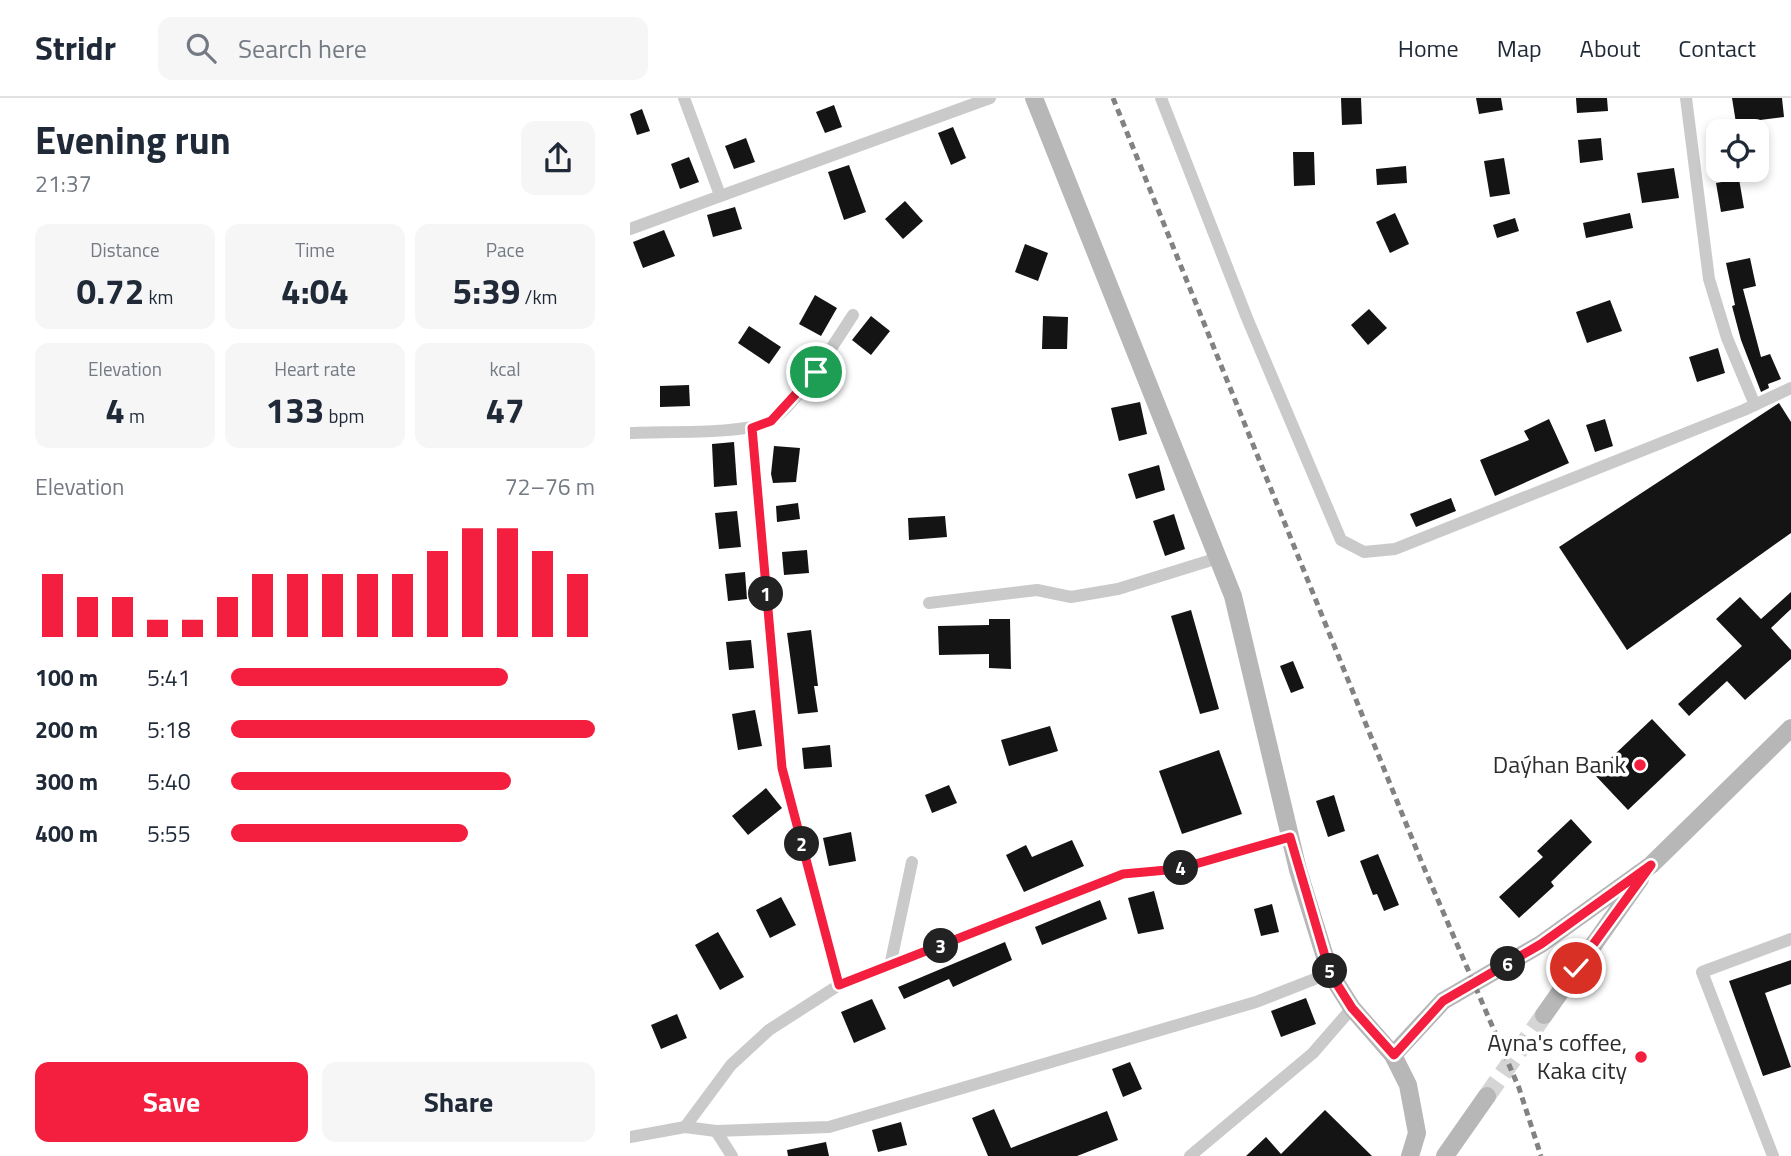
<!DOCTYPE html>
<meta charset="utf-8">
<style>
:root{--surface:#fff;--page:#f6f6f7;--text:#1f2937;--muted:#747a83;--line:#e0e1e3;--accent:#f41f3e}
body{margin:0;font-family:"Titillium Web",sans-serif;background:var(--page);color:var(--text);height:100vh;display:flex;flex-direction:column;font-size:26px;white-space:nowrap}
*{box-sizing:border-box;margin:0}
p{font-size:23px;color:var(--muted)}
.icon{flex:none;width:38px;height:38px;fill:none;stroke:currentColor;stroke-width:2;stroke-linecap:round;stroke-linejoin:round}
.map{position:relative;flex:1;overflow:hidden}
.details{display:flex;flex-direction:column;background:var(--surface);width:630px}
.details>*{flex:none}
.tools{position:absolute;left:1076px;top:21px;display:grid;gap:14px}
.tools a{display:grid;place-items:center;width:63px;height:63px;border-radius:14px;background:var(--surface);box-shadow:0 4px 10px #0003;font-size:35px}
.pin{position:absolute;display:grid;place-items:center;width:60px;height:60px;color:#fff;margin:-30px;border:4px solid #fff;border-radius:50%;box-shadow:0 2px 7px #0007}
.km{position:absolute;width:35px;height:35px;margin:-18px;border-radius:50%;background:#222;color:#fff;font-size:19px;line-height:35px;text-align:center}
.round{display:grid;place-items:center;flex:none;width:74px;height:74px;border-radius:14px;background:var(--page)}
.head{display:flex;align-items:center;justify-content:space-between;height:119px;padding:0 35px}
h1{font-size:38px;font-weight:700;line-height:52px}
.metrics{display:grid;grid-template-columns:repeat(3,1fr);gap:10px;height:119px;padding:7px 35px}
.metrics div{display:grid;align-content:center;border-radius:14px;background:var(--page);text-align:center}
.metrics b{font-size:35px;font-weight:700}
.metrics small{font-size:19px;font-weight:400}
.metrics p{font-size:19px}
.chart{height:196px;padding:14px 35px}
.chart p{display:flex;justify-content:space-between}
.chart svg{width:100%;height:126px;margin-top:7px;stroke:var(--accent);stroke-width:6}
.action{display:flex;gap:14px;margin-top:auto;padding:14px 35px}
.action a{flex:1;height:80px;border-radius:14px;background:var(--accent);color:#fff;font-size:28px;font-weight:700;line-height:80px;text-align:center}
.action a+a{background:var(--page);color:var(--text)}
ul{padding:0 35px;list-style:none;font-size:23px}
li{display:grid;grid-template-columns:112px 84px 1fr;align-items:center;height:52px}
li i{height:18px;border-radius:9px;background:var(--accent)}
header{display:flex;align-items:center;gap:42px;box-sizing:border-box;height:98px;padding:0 35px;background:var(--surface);border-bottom:2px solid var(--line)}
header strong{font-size:33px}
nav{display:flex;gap:38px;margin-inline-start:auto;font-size:24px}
.search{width:490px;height:63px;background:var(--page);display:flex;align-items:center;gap:18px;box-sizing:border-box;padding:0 24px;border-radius:14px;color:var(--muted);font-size:26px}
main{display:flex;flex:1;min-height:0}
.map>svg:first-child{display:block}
</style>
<header>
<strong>Stridr</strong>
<div class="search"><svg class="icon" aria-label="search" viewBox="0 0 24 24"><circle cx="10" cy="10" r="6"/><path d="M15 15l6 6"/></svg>Search here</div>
<nav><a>Home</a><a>Map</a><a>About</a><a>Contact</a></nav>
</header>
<main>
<section class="details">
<div class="head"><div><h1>Evening run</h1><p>21:37</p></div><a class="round"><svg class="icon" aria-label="share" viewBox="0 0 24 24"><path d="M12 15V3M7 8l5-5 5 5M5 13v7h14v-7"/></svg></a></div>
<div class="metrics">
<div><p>Distance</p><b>0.72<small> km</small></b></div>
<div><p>Time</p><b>4:04</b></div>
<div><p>Pace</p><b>5:39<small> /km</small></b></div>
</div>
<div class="metrics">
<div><p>Elevation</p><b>4<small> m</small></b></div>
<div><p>Heart rate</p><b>133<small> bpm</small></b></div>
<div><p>kcal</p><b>47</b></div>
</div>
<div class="chart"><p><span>Elevation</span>72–76 m</p>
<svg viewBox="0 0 160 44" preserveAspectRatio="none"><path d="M5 44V22M15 44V30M25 44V30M35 44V38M45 44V38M55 44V30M65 44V22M75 44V22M85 44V22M95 44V22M105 44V22M115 44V14M125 44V6M135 44V6M145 44V14M155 44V22"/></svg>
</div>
<ul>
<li><b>100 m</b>5:41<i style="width:76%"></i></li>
<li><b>200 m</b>5:18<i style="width:100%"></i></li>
<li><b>300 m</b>5:40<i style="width:77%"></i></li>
<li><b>400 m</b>5:55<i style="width:65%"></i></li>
</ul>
<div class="action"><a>Save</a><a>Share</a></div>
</section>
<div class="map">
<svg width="1161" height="1058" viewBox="0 0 1161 1058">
<rect width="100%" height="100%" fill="#fff"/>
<g fill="#141414">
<polygon points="711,0 731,0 732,26 712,27"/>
<polygon points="846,0 871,0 873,12 849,16"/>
<polygon points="946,0 977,0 978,13 947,15"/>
<polygon points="1102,0 1152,0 1154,19 1106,25"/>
<polygon points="204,7 212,29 195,35 186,14"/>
<polygon points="12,11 20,33 7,37 0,16"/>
<polygon points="323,29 336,60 321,67 308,35"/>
<polygon points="116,40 125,64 104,71 95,48"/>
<polygon points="971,40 973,62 950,65 948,42"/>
<polygon points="663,54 684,54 685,87 664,88"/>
<polygon points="59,59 69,84 50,91 41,66"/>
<polygon points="874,60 880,96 860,99 854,63"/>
<polygon points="219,67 236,114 214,122 198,74"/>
<polygon points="776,68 777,85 747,87 746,71"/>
<polygon points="1044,70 1049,100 1012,105 1007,75"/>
<polygon points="1109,81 1114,110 1091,114 1086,85"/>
<polygon points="275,103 293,123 273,141 255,121"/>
<polygon points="105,109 112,131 83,139 77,117"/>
<polygon points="765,115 779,146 760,155 746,124"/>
<polygon points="1000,115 1003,130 956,140 953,125"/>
<polygon points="885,120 889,133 867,140 863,127"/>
<polygon points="34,132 45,158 13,170 3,144"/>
<polygon points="395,146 418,155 408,183 385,174"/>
<polygon points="1120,160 1126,188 1113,191 1131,259 1140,256 1151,281 1138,286 1139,290 1131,294 1111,242 1102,208 1105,207 1096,165"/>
<polygon points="185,197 207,210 191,238 169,226"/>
<polygon points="980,202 992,233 957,245 946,214"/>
<polygon points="739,211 757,230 738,247 721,227"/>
<polygon points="241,218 260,233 241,257 222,242"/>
<polygon points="413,218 438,219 437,251 412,251"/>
<polygon points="119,228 151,249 139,266 108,245"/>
<polygon points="1088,250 1095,275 1067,284 1059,259"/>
<polygon points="59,287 60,308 30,309 30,288"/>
<polygon points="510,304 517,336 489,343 481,310"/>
<polygon points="1149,305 1161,324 1161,435 997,552 929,449"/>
<polygon points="919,321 939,365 865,398 850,362 899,342 894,333"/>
<polygon points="975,321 983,348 965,354 956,327"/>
<polygon points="104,344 107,387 84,389 82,346"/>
<polygon points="144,348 170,350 166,384 143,385 141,376"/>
<polygon points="529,367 535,392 506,401 498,376"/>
<polygon points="821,400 826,413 786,429 780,416"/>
<polygon points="168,405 170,421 147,424 146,408"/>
<polygon points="107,413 111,449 89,451 85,415"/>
<polygon points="544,416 555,451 535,458 523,423"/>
<polygon points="315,418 317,439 279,442 278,420"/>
<polygon points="177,452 179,475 154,477 152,454"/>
<polygon points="115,474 117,501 98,503 95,476"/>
<polygon points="1161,494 1161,511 1141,530 1161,552 1161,561 1115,602 1097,583 1059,618 1048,606 1112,548 1086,521 1110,499 1131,521"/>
<polygon points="561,512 589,611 570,616 541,518"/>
<polygon points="359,521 380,521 381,571 359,570 359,556 309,557 308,528 359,527"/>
<polygon points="181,532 188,588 184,588 188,614 168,616 157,535"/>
<polygon points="121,542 124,570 99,572 96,544"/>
<polygon points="663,563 674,590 661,595 650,568"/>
<polygon points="125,612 132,648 108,652 102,616"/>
<polygon points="1022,621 1056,657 998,712 964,676"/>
<polygon points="420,628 428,653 379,668 371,642"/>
<polygon points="200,647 202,669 174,671 172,650"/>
<polygon points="589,652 612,716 552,736 529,673"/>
<polygon points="319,687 327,705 302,715 295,697"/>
<polygon points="136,690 152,710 118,737 102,718"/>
<polygon points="704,697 715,733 698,739 686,703"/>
<polygon points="941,721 962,744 921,784 924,788 889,820 869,799 913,759 907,753"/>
<polygon points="221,734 226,763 199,768 193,740"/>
<polygon points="442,742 454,768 394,794 376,757 396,747 402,759"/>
<polygon points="748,756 769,807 754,813 747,796 743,797 730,763"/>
<polygon points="524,793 534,831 508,836 498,800"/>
<polygon points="151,799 166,827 140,840 126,812"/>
<polygon points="470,802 477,821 412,847 405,829"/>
<polygon points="642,806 649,834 631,838 624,811"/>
<polygon points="88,834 114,879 90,892 65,847"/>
<polygon points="375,844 382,862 323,889 319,881 274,901 268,889"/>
<polygon points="1161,862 1161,886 1135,895 1161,969 1133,978 1099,883"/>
<polygon points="676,900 686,926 651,939 641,913"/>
<polygon points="242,901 256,931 224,945 211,914"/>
<polygon points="47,916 57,940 31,951 21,927"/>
<polygon points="500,964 512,991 493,999 482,971"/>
<polygon points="364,1011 381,1050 477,1013 488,1042 447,1058 358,1058 342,1020"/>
<polygon points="695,1012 742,1058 616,1058 636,1039 651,1056"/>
<polygon points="271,1024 277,1047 248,1054 242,1032"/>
<polygon points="196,1044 199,1058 158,1058 157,1052"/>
</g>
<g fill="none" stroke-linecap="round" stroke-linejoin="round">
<polyline stroke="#d5d5d5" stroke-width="18" stroke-dasharray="18 9" stroke-linecap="butt" points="857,998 914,917"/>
<g stroke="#cacaca" stroke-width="12">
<polyline points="54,0 90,97"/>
<polyline points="531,0 617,220 711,442 734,454 765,451 1114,312 1161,290"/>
<polyline points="1056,0 1079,181 1097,240 1125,307"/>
<polyline points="0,131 360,0"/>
<polyline points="122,329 152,670 209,887"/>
<path d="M 0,335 C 31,333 117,337 140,323 C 167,307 205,244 223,217"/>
<polyline points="299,505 407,492 441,499 488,491 588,460"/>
<polyline points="260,868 282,764"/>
<polyline points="55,1029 101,967 139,932 209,887 493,776 548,770 660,739"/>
<polyline points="86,1033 102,1058"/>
<polyline points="0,1039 55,1029 86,1033 199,1029 626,904 700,875"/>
<polyline points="560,1058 683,955 722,910"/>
<polyline points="1143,1058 1072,874 1161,841"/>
</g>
<g stroke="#b7b7b7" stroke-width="18">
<polyline points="404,0 603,498 668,772 700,875 722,910 763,957 778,987 787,1035 780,1058"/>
<polyline points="914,917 1010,781"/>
<polyline points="763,957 813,903 911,846 1021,767 1161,630"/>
<polyline points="815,1058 857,998"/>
</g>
<polyline stroke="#828282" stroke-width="5" stroke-dasharray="7 5" stroke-linecap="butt" points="483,0 792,765 889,990 911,1058"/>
</g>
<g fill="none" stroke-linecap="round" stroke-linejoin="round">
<defs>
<polyline id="route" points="186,274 141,323 122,330 152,670 209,887 493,776 548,771 660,739 700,875 722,910 764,957 813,903 911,846 1021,767 946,870"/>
</defs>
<use href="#route" stroke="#fff" stroke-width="14"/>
<use href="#route" stroke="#f41f3e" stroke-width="9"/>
</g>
<g fill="#f41f3e" stroke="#fff" stroke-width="2.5">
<circle cx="1010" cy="667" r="7"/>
<circle cx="1011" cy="959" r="7"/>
</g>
<g text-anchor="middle" stroke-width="7" stroke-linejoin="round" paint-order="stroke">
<g font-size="24" fill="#2d2d2d" stroke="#fff" text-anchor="end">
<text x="996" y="675">Daýhan Bank</text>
<text x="997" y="953">Ayna's coffee,<tspan x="997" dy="28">Kaka city</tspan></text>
</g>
</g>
</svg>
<div class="tools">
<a><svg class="icon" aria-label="locate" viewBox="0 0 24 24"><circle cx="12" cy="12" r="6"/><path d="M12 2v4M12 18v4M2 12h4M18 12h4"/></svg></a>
</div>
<div class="pin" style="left:186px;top:274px;background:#1e9e55"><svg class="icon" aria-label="arrive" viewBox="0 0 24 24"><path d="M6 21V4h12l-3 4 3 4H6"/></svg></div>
<div class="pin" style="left:946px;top:870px;background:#d93025"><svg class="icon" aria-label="check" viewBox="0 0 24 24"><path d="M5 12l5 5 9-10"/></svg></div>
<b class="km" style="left:136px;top:496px">1</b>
<b class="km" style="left:172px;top:746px">2</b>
<b class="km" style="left:311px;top:848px">3</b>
<b class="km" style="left:551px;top:770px">4</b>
<b class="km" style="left:700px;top:873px">5</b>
<b class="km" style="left:878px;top:866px">6</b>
</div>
</main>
